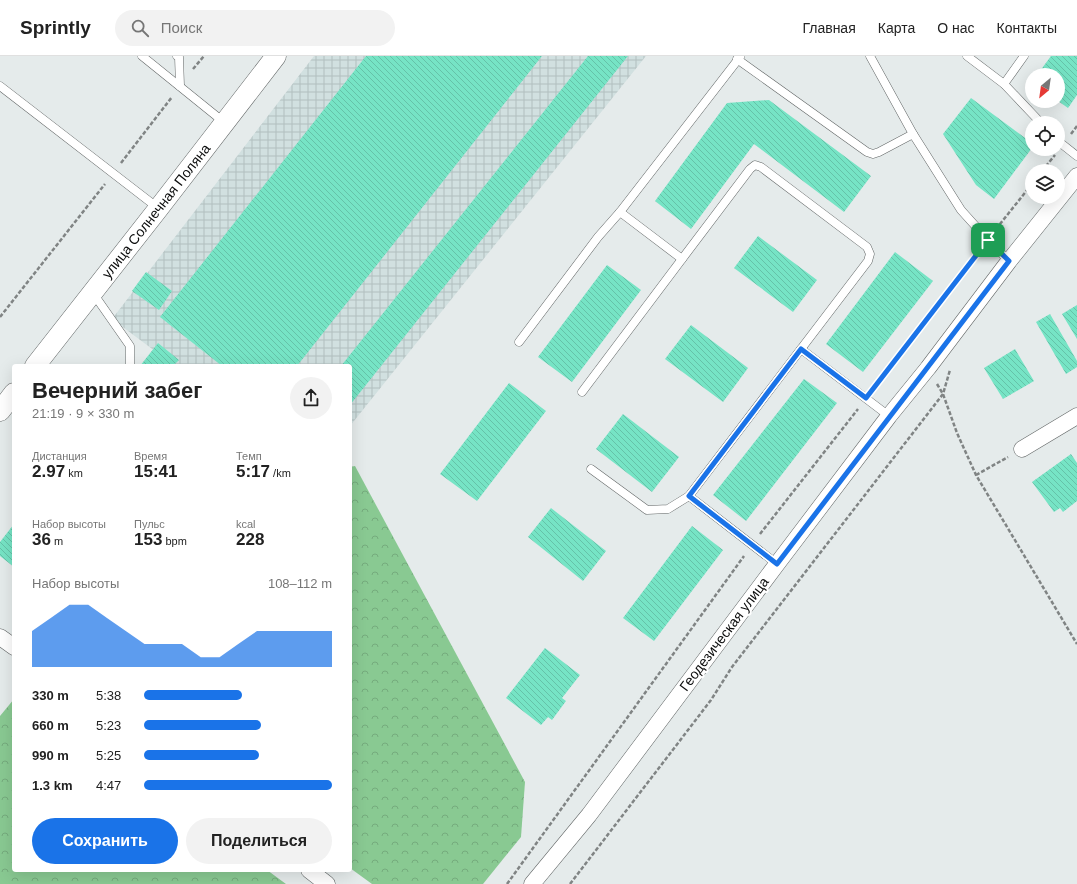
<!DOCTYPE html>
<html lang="ru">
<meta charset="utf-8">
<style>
:root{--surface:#fff;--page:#f2f2f2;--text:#222;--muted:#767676;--line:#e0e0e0;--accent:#1a73e8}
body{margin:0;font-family:Arial,sans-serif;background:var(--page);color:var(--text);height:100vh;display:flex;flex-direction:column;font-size:15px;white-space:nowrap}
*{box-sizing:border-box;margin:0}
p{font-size:13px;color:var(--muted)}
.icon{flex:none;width:22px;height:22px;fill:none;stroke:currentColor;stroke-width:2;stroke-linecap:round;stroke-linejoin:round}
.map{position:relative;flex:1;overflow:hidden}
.panel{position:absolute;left:12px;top:308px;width:340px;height:508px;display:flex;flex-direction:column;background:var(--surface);border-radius:4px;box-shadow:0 4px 16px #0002}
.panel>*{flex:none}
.needle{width:26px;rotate:209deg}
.controls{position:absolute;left:1025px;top:12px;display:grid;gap:8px}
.controls a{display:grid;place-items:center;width:40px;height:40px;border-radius:50%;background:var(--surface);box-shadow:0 4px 16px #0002;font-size:20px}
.pin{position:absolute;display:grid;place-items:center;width:34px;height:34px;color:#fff;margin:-17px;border-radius:8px;box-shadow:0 2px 6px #0006}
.round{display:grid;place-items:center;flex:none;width:42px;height:42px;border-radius:21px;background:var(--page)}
.head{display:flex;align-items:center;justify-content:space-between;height:68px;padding:0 20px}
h1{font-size:22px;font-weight:800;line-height:30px}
.figures{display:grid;grid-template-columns:repeat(3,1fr);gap:6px;height:68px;padding:4px 20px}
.figures div{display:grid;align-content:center}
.figures b{font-size:17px;font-weight:800}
.figures small{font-size:11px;font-weight:400}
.figures p{font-size:11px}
.chart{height:112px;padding:8px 20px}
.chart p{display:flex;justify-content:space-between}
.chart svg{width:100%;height:72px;margin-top:4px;fill:var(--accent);opacity:.7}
.action{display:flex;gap:8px;margin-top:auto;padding:8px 20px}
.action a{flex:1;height:46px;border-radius:24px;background:var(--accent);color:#fff;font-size:16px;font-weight:800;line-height:46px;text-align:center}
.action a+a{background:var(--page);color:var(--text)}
ul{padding:0 20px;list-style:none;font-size:13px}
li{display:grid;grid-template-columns:64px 48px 1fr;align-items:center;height:30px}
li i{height:10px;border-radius:5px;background:var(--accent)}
header{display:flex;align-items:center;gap:24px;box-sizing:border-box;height:56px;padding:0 20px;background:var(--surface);border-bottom:1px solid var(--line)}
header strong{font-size:19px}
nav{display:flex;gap:22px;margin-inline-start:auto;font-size:14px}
.search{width:280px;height:36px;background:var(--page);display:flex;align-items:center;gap:10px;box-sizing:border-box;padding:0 14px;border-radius:22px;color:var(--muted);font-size:15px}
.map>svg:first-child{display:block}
</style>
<header>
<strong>Sprintly</strong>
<div class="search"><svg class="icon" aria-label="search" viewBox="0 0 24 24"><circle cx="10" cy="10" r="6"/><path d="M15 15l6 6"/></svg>Поиск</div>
<nav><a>Главная</a><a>Карта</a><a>О нас</a><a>Контакты</a></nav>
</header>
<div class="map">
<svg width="1077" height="828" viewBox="0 0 1077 828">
<defs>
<pattern id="industrial-grid" width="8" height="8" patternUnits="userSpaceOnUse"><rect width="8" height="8" fill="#d1e0e0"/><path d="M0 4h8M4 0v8" fill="none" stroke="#b2bfbf"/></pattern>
<pattern id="forest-crowns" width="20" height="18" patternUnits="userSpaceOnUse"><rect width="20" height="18" fill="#89c992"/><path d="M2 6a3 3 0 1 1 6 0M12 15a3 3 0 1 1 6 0" fill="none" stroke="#75ab7d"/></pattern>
<pattern id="building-back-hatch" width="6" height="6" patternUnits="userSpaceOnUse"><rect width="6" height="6" fill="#76e4c5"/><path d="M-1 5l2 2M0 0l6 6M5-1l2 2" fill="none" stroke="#65c2a8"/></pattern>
</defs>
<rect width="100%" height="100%" fill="#e5ebeb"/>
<polygon fill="url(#industrial-grid)" points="314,0 646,0 350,370 350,310 175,310 112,263"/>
<g fill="url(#forest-crowns)">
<polygon points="355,410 525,726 521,781 483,828 372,828 350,812 350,411"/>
<polygon points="14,643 14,814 267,814 286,828 0,828 0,660"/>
</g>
<g fill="url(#building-back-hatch)">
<polygon points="366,0 542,0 297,310 245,310 243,309 242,310 222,310 160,261"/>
<polygon points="588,0 628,0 350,349 350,310 341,310"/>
<polygon points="1051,0 1077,0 1077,39 1068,52 1058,45 1058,19 1037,19"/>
<polygon points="971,42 1032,87 1032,92 994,143 976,129 943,78"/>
<polygon points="769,44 871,120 844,156 754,88 691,173 655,145 727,47"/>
<polygon points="758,180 817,224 793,256 734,212"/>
<polygon points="895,196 933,225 863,316 826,288"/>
<polygon points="607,209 641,234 572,326 538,301"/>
<polygon points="146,216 172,235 159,254 132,235"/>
<polygon points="1077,249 1077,283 1062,258"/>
<polygon points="1050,258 1077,305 1077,311 1066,318 1036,266"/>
<polygon points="691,269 748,312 723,346 665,303"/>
<polygon points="158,287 179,304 173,310 140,310"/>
<polygon points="1015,293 1034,325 1003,343 984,312"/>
<polygon points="804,323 837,347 746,465 713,439"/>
<polygon points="509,327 546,355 477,445 440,418"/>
<polygon points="623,358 679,401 652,436 596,393"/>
<polygon points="1071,398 1077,407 1077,445 1063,456 1060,452 1054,456 1032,426"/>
<polygon points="551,452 606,495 583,525 528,481"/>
<polygon points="14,468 14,511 0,500 0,486"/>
<polygon points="692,470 723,494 654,585 623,562"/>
<polygon points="545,592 580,619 562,642 566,645 552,664 548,661 541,669 506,642"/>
</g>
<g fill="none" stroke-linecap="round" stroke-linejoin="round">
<defs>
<g id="service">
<polyline points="142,0 225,67"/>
<polyline points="177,0 179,1 180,30"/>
<polyline points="870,0 913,78"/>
<polyline points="967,0 1004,28 1041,67"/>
<polyline points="737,3 867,96 873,98 879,96 913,78 961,154 988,184 1009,205"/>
<polyline points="1004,28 1024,0"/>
<polyline points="0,30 158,152"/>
<polyline points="1058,85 1077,100"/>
<polyline points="620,156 682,203 750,113 755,109 761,111 867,191 870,198 868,205 689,440 777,508"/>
<polyline points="93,237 130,290 130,310"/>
<polyline points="519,286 598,181 620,156 740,1"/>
<polyline points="801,293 889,360"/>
<polyline points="582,336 682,203"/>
<polyline points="591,413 647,454 668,453 689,440"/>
</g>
<g id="minor">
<polyline points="1022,393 1077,360"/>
<polyline points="0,581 14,591"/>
<polyline points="309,814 327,828"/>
<polyline points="532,828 589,759 777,508 889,360 928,312 1009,205 1077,120"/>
</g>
<g id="tertiary">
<polyline points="35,310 158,153 276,0"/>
<polyline points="0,355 14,337"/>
</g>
</defs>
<use href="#service" stroke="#626666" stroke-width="9"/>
<use href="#minor" stroke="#626666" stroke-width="17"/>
<use href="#tertiary" stroke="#626666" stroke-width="21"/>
<g stroke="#808484" stroke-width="2.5" stroke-dasharray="4 2" stroke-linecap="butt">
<polyline points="193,13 204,0"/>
<polyline points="1071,78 1077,70"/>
<polyline points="121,107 172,41"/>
<polyline points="1042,115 1055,99"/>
<polyline points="996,173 1032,128"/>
<polyline points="0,261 105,128"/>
<polyline points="937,328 943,338 957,377 976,419 1077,588"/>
<polyline points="875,331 980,194"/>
<polyline points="976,419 1008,401"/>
<polyline points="760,478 858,353"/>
<polyline points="507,828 744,500"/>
<polyline points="570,828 711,644 732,611 943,338 950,314"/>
</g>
<use href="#service" stroke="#fff" stroke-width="8"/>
<use href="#minor" stroke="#fff" stroke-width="16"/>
<use href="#tertiary" stroke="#fff" stroke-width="20"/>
</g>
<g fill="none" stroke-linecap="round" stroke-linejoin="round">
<defs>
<path id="route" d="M 988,184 L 1009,205 C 932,306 854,407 777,508 L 689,440 L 801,293 L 866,342 Z"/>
</defs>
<use href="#route" stroke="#fff" stroke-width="8"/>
<use href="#route" stroke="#1a73e8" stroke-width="5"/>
</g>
<g text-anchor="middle" stroke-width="4" stroke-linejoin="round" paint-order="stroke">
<g font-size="14" fill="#0b0c0c" stroke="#fff">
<text transform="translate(156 155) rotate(-52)" y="5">улица Солнечная Поляна</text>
<text transform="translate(724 578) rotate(-53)" y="5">Геодезическая улица</text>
</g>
</g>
</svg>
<div class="controls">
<a><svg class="needle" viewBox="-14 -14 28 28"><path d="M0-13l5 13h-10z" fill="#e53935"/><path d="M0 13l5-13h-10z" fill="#767676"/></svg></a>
<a><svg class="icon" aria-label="locate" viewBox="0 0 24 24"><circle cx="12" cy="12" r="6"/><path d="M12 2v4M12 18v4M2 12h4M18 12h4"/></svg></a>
<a><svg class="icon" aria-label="layers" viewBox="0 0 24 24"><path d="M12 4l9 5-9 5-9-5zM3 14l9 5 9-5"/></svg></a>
</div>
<div class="pin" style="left:988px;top:184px;background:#1e9e55"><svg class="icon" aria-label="arrive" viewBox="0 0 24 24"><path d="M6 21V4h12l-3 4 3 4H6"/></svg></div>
<section class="panel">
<div class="head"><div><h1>Вечерний забег</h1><p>21:19 · 9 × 330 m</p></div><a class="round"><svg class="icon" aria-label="share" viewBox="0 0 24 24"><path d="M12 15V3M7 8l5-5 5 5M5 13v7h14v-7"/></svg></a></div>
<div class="figures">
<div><p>Дистанция</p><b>2.97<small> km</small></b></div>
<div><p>Время</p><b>15:41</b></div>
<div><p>Темп</p><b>5:17<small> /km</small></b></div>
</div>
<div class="figures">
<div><p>Набор высоты</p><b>36<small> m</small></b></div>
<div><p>Пульс</p><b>153<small> bpm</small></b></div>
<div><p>kcal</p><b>228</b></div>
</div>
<div class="chart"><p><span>Набор высоты</span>108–112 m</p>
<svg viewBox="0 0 160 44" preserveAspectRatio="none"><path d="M0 44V22L10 14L20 6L30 6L40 14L50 22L60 30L70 30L80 30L90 38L100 38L110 30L120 22L130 22L140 22L150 22L160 22V44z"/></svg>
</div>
<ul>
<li><b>330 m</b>5:38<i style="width:52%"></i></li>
<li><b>660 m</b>5:23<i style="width:62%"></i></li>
<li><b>990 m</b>5:25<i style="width:61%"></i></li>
<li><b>1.3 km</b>4:47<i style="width:100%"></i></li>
</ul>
<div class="action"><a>Сохранить</a><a>Поделиться</a></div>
</section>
</div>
